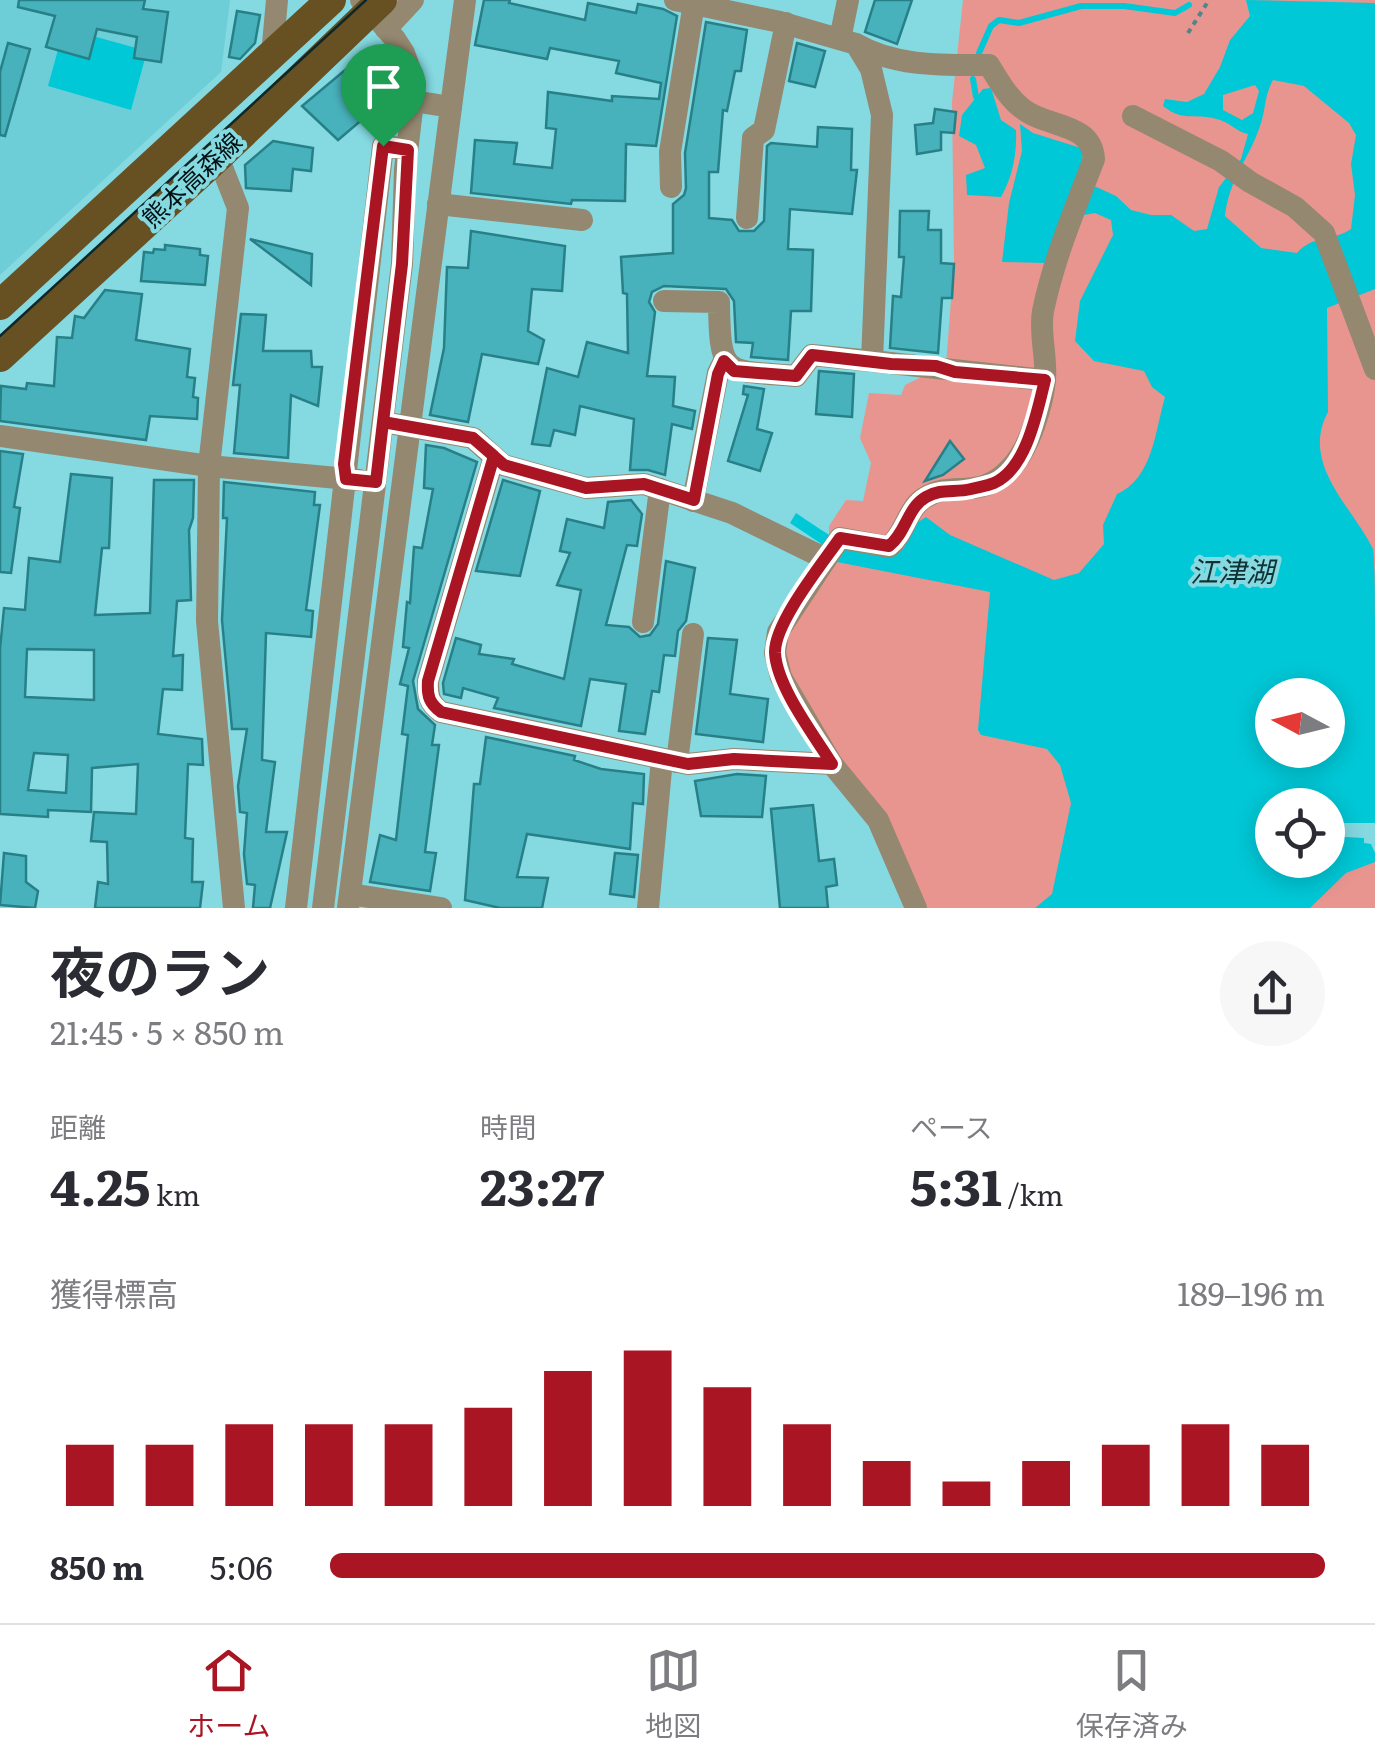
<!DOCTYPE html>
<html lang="ja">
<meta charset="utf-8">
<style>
:root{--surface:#fff;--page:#f7f7f7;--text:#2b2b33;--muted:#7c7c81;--line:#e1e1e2;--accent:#aa1523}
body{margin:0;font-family:Literata,"Noto Sans JP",serif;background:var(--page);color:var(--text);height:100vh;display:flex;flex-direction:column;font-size:38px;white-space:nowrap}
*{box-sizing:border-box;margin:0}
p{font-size:32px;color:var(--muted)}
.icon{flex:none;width:55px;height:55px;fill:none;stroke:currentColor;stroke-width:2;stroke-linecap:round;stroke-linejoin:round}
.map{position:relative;height:908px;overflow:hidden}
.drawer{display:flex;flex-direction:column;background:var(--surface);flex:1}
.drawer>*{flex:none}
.needle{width:65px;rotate:277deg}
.tools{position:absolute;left:1255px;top:678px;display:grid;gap:20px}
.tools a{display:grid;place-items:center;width:90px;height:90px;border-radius:50%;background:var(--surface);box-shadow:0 5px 25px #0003;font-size:50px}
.pin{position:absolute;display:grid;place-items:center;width:85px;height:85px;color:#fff;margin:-102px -42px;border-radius:50% 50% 50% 0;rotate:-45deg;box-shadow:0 0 10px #0007}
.pin .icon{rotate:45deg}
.round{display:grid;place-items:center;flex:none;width:105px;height:105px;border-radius:52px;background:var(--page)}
.summary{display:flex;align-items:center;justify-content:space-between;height:170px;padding:0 50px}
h1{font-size:55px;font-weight:700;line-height:75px}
.figures{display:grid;grid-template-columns:repeat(3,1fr);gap:15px;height:170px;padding:10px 50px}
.figures div{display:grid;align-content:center}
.figures b{font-size:50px;font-weight:700}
.figures small{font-size:28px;font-weight:400}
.figures p{font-size:28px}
.chart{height:280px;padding:20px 50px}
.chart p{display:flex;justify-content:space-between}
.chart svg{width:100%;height:180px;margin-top:10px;stroke:var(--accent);stroke-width:6}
ul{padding:0 50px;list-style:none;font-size:32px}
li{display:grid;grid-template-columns:160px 120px 1fr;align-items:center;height:75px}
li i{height:25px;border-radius:12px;background:var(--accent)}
.tabs{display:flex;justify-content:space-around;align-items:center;height:140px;border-top:2px solid var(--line);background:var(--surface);font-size:28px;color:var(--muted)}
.tabs a{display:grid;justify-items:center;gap:5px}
.tabs .selected{color:var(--accent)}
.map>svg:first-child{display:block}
</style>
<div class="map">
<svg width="1375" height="908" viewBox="0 0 1375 908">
<rect width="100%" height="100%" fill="#85d9e1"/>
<polygon fill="#6dced8" points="0,0 230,0 221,72 0,275"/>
<path fill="#e8958f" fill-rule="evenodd" d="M 963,0 L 1375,0 L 1375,908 L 922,908 L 836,752 L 785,668 L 784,632 L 829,560 L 829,526 L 846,500 L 863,501 L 871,463 L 860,438 L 869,393 L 901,395 L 905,385 L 946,365 L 954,261 L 952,102 ZM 1272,695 L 1328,695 L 1328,750 L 1272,750 ZM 1272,805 L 1328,805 L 1328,860 L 1272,860 Z"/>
<g fill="#00c8d7" fill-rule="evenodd">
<path d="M 1246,0 L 1375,3 L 1375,289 L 1327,308 L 1328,412 C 1300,464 1352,506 1373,549 C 1375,561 1375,601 1375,617 C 1375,698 1375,780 1375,862 L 1346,873 L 1310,908 L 1035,908 L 1052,894 L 1071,803 L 1060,765 L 1047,749 L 981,735 L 978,730 L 990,592 L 837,562 L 820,543 L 790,523 L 796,513 C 825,532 867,566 903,549 L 915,524 L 926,517 L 950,535 L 1054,580 L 1079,573 L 1104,544 L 1103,525 L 1117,494 C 1153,478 1155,431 1165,397 L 1152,387 L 1144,371 L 1094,361 L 1075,341 L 1080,301 L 1113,235 L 1111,220 L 1095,213 L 1084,215 L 1047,263 L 1002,262 L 1009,203 L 1022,151 L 1020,124 L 1033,133 L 1084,149 L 1079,179 L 1116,196 L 1131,210 L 1151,215 L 1171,215 L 1194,231 L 1207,229 L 1219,187 L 1241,159 L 1248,134 C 1237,132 1232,124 1220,120 C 1197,112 1184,123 1163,106 L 1165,99 L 1187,102 L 1204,94 L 1220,67 L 1230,40 L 1250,16 ZM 1273,80 L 1304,86 L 1349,123 L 1356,135 L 1351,164 L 1355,195 L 1351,229 C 1334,241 1312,235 1297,253 L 1261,248 L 1225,216 C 1229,179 1248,161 1260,126 C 1266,110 1264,96 1273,80 ZM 1255,85 L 1259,91 L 1253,113 L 1242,120 L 1223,110 L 1223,95 ZM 1272,695 L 1328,695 L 1328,750 L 1272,750 ZM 1272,805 L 1328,805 L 1328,860 L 1272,860 Z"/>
<polygon points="64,28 147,51 131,110 48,86"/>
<path d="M 991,88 L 1001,120 L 1016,130 C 1017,153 1013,176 1001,197 L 967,195 L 966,175 L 985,168 L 976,145 L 959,136 L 962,115 L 983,89 Z"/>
</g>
<polygon fill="#85d9e1" points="1328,823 1375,823 1375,853 1371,844 1364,843 1364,838 1328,836"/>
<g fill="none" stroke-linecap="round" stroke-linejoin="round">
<g stroke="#00c8d7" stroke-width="6">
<polyline points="979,53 991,26 999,20 1019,23 1081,6 1124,6 1175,13 1189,5"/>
<polyline points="973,79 976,97"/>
</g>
</g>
<g fill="#48b2bc" stroke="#278088" stroke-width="2.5" fill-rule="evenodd">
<polygon points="19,0 145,0 143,9 168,12 161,62 134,58 137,37 97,29 89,59 46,47 55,16 18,7"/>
<polygon points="484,0 510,0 509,3 585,20 588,3 636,13 638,4 663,9 677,16 656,146 626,144 625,201 572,200 571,204 471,193 475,140 517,143 514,164 552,168 556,129 546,128 548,92 612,101 612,96 659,99 661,83 616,73 619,61 550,48 547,59 475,45"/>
<polygon points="875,0 912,0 897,44 865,32"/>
<polygon points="237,11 260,15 255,43 240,59 229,57"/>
<polygon points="706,22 747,30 741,71 735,71 727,111 723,110 718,172 709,172 709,218 732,220 739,231 754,231 764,221 767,146 771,143 817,147 818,127 852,129 851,170 857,170 852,214 790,209 788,249 813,250 811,311 791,311 788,360 751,357 753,343 736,342 734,301 726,289 664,286 652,292 649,302 655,312 647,376 675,377 673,406 695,411 692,429 672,424 665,475 648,470 630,470 634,419 580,406 575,435 554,430 550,446 532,444 547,368 578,377 587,342 628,353 627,294 623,293 621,257 673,253 673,204 684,195 686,188 685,153"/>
<polygon points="8,43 30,49 5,136 0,135 0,72"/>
<polygon points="797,43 825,51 815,87 789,81"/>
<polygon points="350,66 385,78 383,102 338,140 302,106"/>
<polygon points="935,109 956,112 954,133 941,132 941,150 917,154 915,125 933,123"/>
<polygon points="273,141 313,148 311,171 293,169 291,191 246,188 245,165"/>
<polygon points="900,211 929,211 928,230 941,230 941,263 954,264 952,298 942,298 938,353 890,348 893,296 901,297 904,257 899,257"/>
<polygon points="471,231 565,246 562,291 532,289 528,331 544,340 538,364 482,354 468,422 430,415 444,348 447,267 468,268"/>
<polygon points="250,239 312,254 311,285"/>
<polygon points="165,245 200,249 200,255 208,256 205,285 141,281 144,252 153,253 154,249 165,250"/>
<polygon points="105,290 142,294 136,340 190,349 187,377 195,378 193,397 198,398 197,419 150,416 146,440 0,421 1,386 26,389 27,383 54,386 57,337 72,338 75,316 84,318"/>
<polygon points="241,314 266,315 263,351 311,351 312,367 322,367 318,406 291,395 288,458 234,453 240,385 233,385"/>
<polygon points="819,371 854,374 852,417 816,414"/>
<polygon points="744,386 764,389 757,429 772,433 760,471 728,461 748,395 743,394"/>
<polygon points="950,441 964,459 943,475 925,481"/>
<polygon points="426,445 444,448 477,462 413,681 418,709 435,725 432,745 439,745 425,852 436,853 430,891 370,882 380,835 396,840 408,735 402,734 408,686 400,684 409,648 403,647 407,602 410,603 414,547 422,548 433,489 424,488"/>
<polygon points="0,451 23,454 14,507 20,508 11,573 0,572"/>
<path d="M 71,474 L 112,478 L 109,548 L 102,548 L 95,615 L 150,613 L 154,480 L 194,480 L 193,518 L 189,530 L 191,600 L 177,601 L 173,656 L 183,655 L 182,690 L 163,689 L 158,734 L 202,739 L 203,765 L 188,764 L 185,838 L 193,839 L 192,882 L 203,882 L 200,908 L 95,908 L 98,882 L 108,884 L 107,842 L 91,841 L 94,812 L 136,814 L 138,764 L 92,768 L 91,812 L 48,810 L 48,817 L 0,814 L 0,649 L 4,608 L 25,610 L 29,558 L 60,562 ZM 27,649 L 94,650 L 94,700 L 25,697 ZM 34,753 L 68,755 L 66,793 L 28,790 Z"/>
<polygon points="503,480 540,491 520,576 476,571"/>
<polygon points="224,482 315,492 314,505 320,505 306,610 313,611 311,637 266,633 262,760 275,762 266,832 287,832 270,908 253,908 255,885 247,884 244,854 247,813 240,812 238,786 247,729 232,729 222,620 227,518 223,518"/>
<polygon points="631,500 642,514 637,546 627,545 606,625 629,627 640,637 650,635 658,624 666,561 695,568 686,621 678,631 675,656 664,655 659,692 652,691 645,734 619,731 626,684 590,679 581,726 494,708 498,698 463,688 461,698 444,694 443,683 456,638 481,645 479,654 514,659 512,664 564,679 581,590 557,585 570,553 560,551 567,519 604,528 608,502"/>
<polygon points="708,638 737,640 730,694 768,699 763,742 696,734"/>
<polygon points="486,737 575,756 574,760 601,769 644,774 643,804 633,803 630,849 527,834 517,877 548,878 542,908 500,908 465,900 474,784 480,784"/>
<polygon points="737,774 766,776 762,817 701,816 695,781"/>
<polygon points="813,805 819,861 834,859 837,885 826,887 828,908 780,908 771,809"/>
<polygon points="4,853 26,856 26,882 38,891 35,908 0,905"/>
<polygon points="615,853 638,855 634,897 610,894"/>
</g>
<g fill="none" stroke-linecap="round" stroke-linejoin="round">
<polyline stroke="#4e868c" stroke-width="4" stroke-dasharray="5 5" stroke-linecap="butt" points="1188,33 1209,0"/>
<g stroke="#948870" stroke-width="22">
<polyline points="675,0 780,22 856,44 871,69 882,115 872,361 1045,380"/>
<polyline points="386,29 413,0"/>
<polyline points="840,39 848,0"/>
<path d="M 856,44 C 895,67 945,65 989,65 C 999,81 1008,98 1023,109 C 1047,128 1092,122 1094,159 C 1075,209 1054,258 1043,311 C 1039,333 1047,357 1045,379 C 1043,404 1030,446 1013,465 C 979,504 954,478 924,498 C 907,509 905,534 889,547 L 840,538 L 778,632 L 775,653 L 781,677 L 832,764 L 878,820 L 916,908"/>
<polyline points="272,55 277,0"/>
<polyline points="451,107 465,0"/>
<polyline points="1133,116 1221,161 1250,182 1295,207 1324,233 1375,369"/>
<polyline points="218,157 238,208 209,466 207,621 234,908"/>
<polyline points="671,187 670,152 694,3"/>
<polyline points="438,204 582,220"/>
<polyline points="747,218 753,138 764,130 786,23"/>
<path d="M 664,301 L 719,302 C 720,378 724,370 796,376 L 812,355 L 872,361"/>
<polyline points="394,424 473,438 503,465 586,488 644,484 732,513 826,559"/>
<polyline points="0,436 209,466 359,480"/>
<path d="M 494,457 L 428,681 C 428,696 429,703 441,712 L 688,764 L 734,759 L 832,764"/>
<polyline points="693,501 718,373 724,361"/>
<polyline points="643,622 660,489"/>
<polyline points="677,762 693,634"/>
<polyline points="350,894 441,908"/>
<polyline points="296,908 383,146 407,149"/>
<polyline points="323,908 402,264 405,169 415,84 404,53 395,39 361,0"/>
<polyline points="348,908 451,107 413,101"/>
<polyline points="648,908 662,759"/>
</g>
<g stroke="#675123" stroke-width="30">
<polyline points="0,305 331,0"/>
<polyline points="0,357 218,157 382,0"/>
</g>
<polyline stroke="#0e2729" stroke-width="2.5" points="0,336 366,0"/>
</g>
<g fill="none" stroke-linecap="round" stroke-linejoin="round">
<defs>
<path id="route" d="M 383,146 L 408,150 L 402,264 L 383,422 L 473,438 L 494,456 L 428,681 C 427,696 429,703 441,712 L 688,764 L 734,759 L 832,764 C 814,735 777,687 775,653 C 774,623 822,564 840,538 L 889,546 C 906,533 907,508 926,497 C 941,488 955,493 971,489 C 978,487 987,486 994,483 C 1027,468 1037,412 1045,380 L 955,372 L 936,366 L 891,364 L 812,355 L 796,376 L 734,371 L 724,361 L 718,374 L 694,500 L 644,484 L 586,488 L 504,465 L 473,438 L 383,422 L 376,482 L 346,479 L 344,464 L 383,146"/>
</defs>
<use href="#route" stroke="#fff" stroke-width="20"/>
<use href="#route" stroke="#aa1523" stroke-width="12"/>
</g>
<g text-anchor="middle" stroke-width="8" stroke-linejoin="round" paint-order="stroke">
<g font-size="25" fill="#001214" stroke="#85d9e1">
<text transform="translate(192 180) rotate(-43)" y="9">熊本高森線</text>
</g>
<g font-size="28" font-style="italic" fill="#113235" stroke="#85d9e1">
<text x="1232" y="582">江津湖</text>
</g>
</g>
</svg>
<div class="tools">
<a><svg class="needle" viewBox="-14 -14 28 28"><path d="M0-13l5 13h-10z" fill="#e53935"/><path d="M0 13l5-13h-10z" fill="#7c7c81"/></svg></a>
<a><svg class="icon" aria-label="locate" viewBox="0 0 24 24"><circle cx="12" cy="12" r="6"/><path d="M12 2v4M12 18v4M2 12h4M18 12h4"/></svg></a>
</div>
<div class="pin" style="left:383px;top:146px;background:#1e9e55"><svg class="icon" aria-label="arrive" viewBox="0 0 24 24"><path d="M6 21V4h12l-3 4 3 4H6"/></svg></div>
</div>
<section class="drawer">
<div class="summary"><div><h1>夜のラン</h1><p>21:45 · 5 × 850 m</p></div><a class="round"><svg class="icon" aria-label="share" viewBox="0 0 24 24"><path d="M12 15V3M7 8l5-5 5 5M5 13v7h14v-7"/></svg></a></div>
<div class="figures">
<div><p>距離</p><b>4.25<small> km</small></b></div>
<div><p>時間</p><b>23:27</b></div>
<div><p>ペース</p><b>5:31<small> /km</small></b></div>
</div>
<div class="chart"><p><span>獲得標高</span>189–196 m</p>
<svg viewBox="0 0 160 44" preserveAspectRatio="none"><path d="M5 44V29M15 44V29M25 44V24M35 44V24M45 44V24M55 44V20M65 44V11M75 44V6M85 44V15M95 44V24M105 44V33M115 44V38M125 44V33M135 44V29M145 44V24M155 44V29"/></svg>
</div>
<ul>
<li><b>850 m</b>5:06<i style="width:100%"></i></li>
</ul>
</section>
<nav class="tabs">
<a class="selected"><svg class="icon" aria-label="home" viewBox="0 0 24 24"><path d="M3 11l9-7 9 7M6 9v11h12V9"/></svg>ホーム</a>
<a><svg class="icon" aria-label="map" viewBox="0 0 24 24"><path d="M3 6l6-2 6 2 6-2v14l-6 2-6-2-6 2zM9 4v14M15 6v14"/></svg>地図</a>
<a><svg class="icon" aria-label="saved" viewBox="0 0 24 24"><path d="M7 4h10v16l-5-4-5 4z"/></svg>保存済み</a>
</nav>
